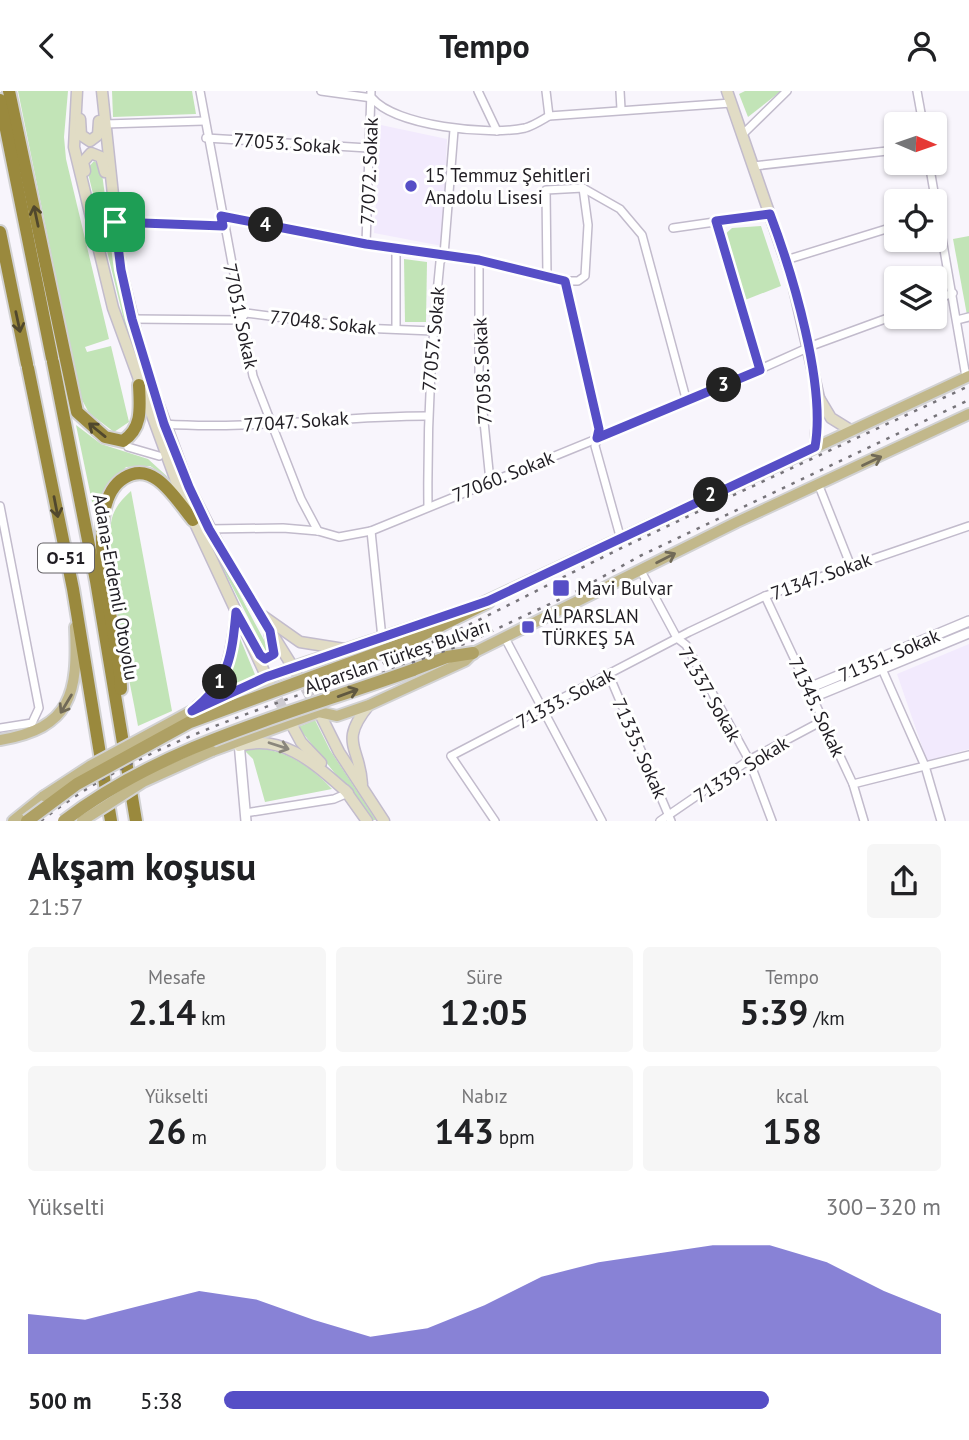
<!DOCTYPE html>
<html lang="tr">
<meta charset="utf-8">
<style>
:root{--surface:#fff;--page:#f6f6f6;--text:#202124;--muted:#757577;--accent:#564ec6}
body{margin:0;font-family:"PT Sans",sans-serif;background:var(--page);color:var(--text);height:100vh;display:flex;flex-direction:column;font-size:26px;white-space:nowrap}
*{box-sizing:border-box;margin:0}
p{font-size:23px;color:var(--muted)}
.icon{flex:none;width:38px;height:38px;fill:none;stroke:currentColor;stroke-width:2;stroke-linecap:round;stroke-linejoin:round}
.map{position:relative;height:730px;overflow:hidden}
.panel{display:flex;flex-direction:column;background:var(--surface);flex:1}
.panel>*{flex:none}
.needle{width:46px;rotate:92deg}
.tools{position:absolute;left:884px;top:21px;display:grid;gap:14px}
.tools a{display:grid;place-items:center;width:63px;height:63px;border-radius:7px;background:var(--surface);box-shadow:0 2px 5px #0004;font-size:35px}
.pin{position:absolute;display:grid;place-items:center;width:60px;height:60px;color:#fff;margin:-30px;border-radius:14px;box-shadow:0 4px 10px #0006}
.km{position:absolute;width:35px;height:35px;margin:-18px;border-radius:50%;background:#222;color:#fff;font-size:19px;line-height:35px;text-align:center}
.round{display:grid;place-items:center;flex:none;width:74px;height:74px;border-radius:7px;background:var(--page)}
.head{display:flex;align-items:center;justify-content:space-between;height:119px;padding:0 28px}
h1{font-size:38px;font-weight:600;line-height:52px}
.stats{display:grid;grid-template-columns:repeat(3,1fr);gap:10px;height:119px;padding:7px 28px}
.stats div{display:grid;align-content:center;border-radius:7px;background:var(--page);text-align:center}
.stats b{font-size:35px;font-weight:600}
.stats small{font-size:19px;font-weight:400}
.stats p{font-size:19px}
.chart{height:196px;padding:14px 28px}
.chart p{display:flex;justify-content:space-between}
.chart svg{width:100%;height:126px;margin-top:7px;fill:var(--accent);opacity:.7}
ul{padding:0 28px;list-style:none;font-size:23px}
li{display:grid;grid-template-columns:112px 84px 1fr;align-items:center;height:52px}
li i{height:18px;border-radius:9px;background:var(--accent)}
header{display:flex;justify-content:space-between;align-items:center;height:91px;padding:0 28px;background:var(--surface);font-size:32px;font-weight:600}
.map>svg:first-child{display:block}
</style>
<header><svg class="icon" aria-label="back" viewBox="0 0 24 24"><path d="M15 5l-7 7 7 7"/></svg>Tempo<svg class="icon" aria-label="person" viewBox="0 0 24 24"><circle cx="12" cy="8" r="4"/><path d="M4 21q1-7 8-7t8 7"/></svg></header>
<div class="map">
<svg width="969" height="730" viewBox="0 0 969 730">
<rect width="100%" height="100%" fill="#f8f5fc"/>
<g fill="#f2eafd">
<polygon points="381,34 447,48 442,155 374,142"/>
<polygon points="969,553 969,658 927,670 897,583"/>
</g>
<g fill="#c2e4b7">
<polygon points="18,0 68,0 64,46 66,68 109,248 85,256 87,261 111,255 129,331 114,341 89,322 80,305"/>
<polygon points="112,0 192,0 196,23 113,26"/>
<polygon points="745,0 781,0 748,26 739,3"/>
<path d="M 94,70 L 101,75 C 109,133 115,191 131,248 C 163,357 214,458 269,558 L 266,561 L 194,422 L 173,373 L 128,246 L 87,78 Z"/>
<polygon points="761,135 781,195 745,209 723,145 732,137"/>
<polygon points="969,145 969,223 967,224 953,148"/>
<polygon points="404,168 427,171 426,231 405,231"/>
<polygon points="76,334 101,353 148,368 170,388 150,375 126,376 103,405 95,425"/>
<path d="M 131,400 L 172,620 L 138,635 C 128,577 105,488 111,432 C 113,418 121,409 131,400 Z"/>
<path d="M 237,540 L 256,586 L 215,603 C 232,583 236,566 237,540 Z"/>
<polygon points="315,629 330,659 376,729 372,729 298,636"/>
<path d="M 256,657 C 289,660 310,675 332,698 L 265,711 L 253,668 L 244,659 Z"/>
</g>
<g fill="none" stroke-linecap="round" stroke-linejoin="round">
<g stroke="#cdcad1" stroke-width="10" stroke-dasharray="10 5" stroke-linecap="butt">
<polyline points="298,584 316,617"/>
<polyline points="271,595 288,627"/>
</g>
<defs>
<g id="minor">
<polyline points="200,0 253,285 301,408 318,440"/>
<path d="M 321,0 L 372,7 C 395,35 489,45 525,37 C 533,35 542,29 549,25 L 731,12"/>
<polyline points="478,0 497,40"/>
<polyline points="546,0 549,25"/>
<polyline points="620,0 621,18"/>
<polyline points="917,0 923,33"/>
<polyline points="105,33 204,30"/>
<polyline points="743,43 787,0"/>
<polyline points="206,47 368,57"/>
<polyline points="929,72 966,286"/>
<polyline points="754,75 896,59"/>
<polyline points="221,125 366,153 479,169 565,190 599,338 595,355 620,445"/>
<polyline points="716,130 760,279"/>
<polyline points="115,131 223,135"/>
<polyline points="673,137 770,123"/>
<polyline points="366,153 371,0"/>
<polyline points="396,157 396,238"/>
<polyline points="479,169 479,281 490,390"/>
<polyline points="786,169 896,135"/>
<polyline points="547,184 546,99 583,97 620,118 642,144 687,311"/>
<polyline points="565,190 578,190 585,185 588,134 583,97"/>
<polyline points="934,209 953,202"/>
<polyline points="132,228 240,229 246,222 360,237 433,240"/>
<polyline points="957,229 969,226"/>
<path d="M 164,333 C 252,339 339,325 427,325"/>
<polyline points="128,356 159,365"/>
<polyline points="819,395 850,473"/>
<polyline points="0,415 39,617 32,632 0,637"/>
<path d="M 428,416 C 427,333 431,253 440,171 L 444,164 L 454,39"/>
<polyline points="209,438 283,437 318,440 339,446 371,440 687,311 814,254 896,224"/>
<polyline points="371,440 382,547"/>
<polyline points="641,480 677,547 686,554 749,669 772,730"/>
<polyline points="765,505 853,693 864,730"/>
<polyline points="505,547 602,730"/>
<polyline points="882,578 925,675 941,730"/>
<polyline points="609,584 671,730"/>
<polyline points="853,693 969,664"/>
<polyline points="245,722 334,708 348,702"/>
<polyline points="495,730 451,665 689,541 765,505 969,435"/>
<polyline points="660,730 749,669 824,629"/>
</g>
<g id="tertiary">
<polyline points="809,597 969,530"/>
<polyline points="813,606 969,542"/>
<polyline points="239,651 246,730"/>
</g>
<g id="secondary">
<polyline points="77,0 74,56 113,217 179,398 269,591"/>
<polyline points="102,0 121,179 145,277 189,396 228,472 296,581"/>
<polyline points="727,0 792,188 819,307 815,356"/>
<polyline points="80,28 81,44 90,50 98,44 99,30"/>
<polyline points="85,80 83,71 91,62 101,66 105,81"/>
<polyline points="819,307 831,327 852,340"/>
<polyline points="263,525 300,551 344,558"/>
<polyline points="255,558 265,568 274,563 270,544"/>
<path d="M 196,616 C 228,592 232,560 236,522"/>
<polyline points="317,617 339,661 384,730"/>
<polyline points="288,627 301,651 321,672"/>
<path d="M 239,655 C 284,642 316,674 348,702"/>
<path d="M 362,693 C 360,655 338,652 369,614"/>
<polyline points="345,699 367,730"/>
</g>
<g id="primary">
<polyline points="480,513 969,285"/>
<polyline points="192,620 293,576 455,522"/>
<path d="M 0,649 C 72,637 78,602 75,536"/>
<polyline points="212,660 319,621 337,625 369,614 465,570 473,562 737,431 969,323"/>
<polyline points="13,730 44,705"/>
</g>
<g id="trunk">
<polyline points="405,552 488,511"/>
<polyline points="413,579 447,566 473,562"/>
</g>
<g id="motorway">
<path d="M 9,0 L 77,321 L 105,346 L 123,350 C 143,337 140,316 139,294"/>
<polyline points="0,9 52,267"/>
<polyline points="0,141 27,273"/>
<polyline points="53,271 96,490 136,730"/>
<polyline points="28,277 73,498 111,730"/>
<path d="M 121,598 C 121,551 76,416 124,387 C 154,368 176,409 193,429"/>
</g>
</defs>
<use href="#minor" stroke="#c2bbcc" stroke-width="10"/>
<use href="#tertiary" stroke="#c2bbcc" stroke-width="12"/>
<use href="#secondary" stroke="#c2bbcc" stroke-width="13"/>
<use href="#primary" stroke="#d2d2d3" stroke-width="14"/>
<use href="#trunk" stroke="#d2d2d3" stroke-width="16"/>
<use href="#motorway" stroke="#d2d2d3" stroke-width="16"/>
<use href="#minor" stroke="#fff" stroke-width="7"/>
<use href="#tertiary" stroke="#fff" stroke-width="9"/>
<use href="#secondary" stroke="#e1dcc5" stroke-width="10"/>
<use href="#primary" stroke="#c2b88b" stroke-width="10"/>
<use href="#trunk" stroke="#aea064" stroke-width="12"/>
<use href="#motorway" stroke="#9a893d" stroke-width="12"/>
<g stroke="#77747a" stroke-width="2.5" stroke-dasharray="3.5 7" stroke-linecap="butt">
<polyline points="382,582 467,552 575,501 640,465 969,309"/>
<path d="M 41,730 C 155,641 287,615 415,559 C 491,525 563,485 638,449 C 748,397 859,346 969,295"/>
</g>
<defs>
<g id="primary-bridge">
<polyline points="44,705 90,675 192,620"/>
<polyline points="82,730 143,691 212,660"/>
</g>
<g id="trunk-bridge">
<polyline points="27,730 77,693 190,631 405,552"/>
<path d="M 64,730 C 166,652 294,622 413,579"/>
</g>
</defs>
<use href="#primary-bridge" stroke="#d2d2d3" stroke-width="14" stroke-linecap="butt"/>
<use href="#trunk-bridge" stroke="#d2d2d3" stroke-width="16" stroke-linecap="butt"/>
<use href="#primary-bridge" stroke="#c2b88b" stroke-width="10"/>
<use href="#trunk-bridge" stroke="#aea064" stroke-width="12"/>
</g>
<defs><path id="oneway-shaft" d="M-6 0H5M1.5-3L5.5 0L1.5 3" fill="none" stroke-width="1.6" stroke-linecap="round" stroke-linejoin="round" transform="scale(1.75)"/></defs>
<g stroke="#51482d">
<use href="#oneway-shaft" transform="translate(36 125) rotate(-102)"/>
<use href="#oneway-shaft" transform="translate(18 231) rotate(78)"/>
<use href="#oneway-shaft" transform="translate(97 339) rotate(-141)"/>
<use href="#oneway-shaft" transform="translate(56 416) rotate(79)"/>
</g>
<g stroke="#716a57">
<use href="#oneway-shaft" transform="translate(872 370) rotate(-25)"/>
<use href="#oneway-shaft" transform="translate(666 467) rotate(-27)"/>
<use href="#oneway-shaft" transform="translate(66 613) rotate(121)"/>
</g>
<use stroke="#605840" href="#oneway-shaft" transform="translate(348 602) rotate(-20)"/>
<use stroke="#8a867c" href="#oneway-shaft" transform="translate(279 655) rotate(18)"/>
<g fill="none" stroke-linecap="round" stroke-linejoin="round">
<defs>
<path id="route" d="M 770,123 C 793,184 826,294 815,356 L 488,510 L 266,586 L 192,620 C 229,591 232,565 236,521 L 260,564 L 265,568 L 274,563 L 270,540 L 209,438 L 189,396 L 164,333 L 132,228 L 121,179 L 115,131 L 223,135 L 221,125 L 366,153 L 479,169 L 565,190 L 599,338 L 597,347 L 760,279 L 716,130 Z"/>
</defs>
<use href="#route" stroke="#fff" stroke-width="14"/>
<use href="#route" stroke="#564ec6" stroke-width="9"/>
</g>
<g fill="#564ec6" stroke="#fff" stroke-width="2.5">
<circle cx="411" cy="95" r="7"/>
<rect x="552" y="488" width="18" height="18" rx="3.5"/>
<rect x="521" y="529" width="14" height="14" rx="3.5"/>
</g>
<g text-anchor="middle" stroke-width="6" stroke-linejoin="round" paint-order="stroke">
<rect fill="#fff" stroke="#636165" stroke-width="2" x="38" y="452.5" width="56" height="29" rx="5"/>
<g font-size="18" font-weight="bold" fill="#201d23">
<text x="66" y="473">O-51</text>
</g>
<g font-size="19" fill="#201d23" stroke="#fff">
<text transform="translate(287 52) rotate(4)" y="7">77053. Sokak</text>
<text transform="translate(369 80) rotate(-88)" y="7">77072. Sokak</text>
<text transform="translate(241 225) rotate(78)" y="7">77051. Sokak</text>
<text transform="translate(323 231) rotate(6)" y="7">77048. Sokak</text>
<text transform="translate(433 248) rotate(-85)" y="7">77057. Sokak</text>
<text transform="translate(482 280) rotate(-93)" y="7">77058. Sokak</text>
<text transform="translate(296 330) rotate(-4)" y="7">77047. Sokak</text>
<text transform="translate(503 385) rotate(-22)" y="7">77060. Sokak</text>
<text transform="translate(821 485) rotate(-20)" y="7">71347. Sokak</text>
<text transform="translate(116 496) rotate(80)" y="7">Adana-Erdemli Otoyolu</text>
<text transform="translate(889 564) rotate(-23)" y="7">71351. Sokak</text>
<text transform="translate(397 565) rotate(-19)" y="7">Alparslan Türkeş Bulvarı</text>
<text transform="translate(710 603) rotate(60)" y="7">71337. Sokak</text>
<text transform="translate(565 607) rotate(-28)" y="7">71333. Sokak</text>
<text transform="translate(817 616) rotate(65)" y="7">71345. Sokak</text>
<text transform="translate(640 657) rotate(66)" y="7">71335. Sokak</text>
<text transform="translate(741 678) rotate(-32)" y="7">71339. Sokak</text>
</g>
<g font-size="19" fill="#201d23" stroke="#fff" text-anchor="start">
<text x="425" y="91">15 Temmuz Şehitleri<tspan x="425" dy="22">Anadolu Lisesi</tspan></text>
<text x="577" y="504">Mavi Bulvar</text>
<text x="542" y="532">ALPARSLAN<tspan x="542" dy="22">TÜRKEŞ 5A</tspan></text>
</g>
</g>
</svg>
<div class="tools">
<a><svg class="needle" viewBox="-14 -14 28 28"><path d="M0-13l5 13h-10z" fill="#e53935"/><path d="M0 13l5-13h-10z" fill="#757577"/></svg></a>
<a><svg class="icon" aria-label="locate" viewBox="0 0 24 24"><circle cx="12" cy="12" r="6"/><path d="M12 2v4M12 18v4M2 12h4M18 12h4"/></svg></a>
<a><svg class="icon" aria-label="layers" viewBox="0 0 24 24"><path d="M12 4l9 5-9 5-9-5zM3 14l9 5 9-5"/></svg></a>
</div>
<div class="pin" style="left:115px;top:131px;background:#1e9e55"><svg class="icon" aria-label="arrive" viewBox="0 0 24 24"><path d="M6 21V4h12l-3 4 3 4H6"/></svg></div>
<b class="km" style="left:220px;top:591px">1</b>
<b class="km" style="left:711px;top:404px">2</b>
<b class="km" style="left:724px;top:294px">3</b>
<b class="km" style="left:266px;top:134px">4</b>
</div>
<section class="panel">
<div class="head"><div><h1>Akşam koşusu</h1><p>21:57</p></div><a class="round"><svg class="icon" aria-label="share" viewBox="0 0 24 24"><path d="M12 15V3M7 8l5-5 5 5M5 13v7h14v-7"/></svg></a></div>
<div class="stats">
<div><p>Mesafe</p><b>2.14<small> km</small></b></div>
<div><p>Süre</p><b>12:05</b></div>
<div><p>Tempo</p><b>5:39<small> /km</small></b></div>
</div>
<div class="stats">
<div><p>Yükselti</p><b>26<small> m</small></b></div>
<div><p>Nabız</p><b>143<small> bpm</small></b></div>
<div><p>kcal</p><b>158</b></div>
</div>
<div class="chart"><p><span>Yükselti</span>300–320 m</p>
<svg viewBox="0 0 160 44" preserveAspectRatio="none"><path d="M0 44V30L10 32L20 27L30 22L40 25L50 32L60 38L70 35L80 27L90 17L100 12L110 9L120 6L130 6L140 12L150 22L160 30V44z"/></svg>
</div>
<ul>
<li><b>500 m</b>5:38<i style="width:76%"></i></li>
</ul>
</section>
